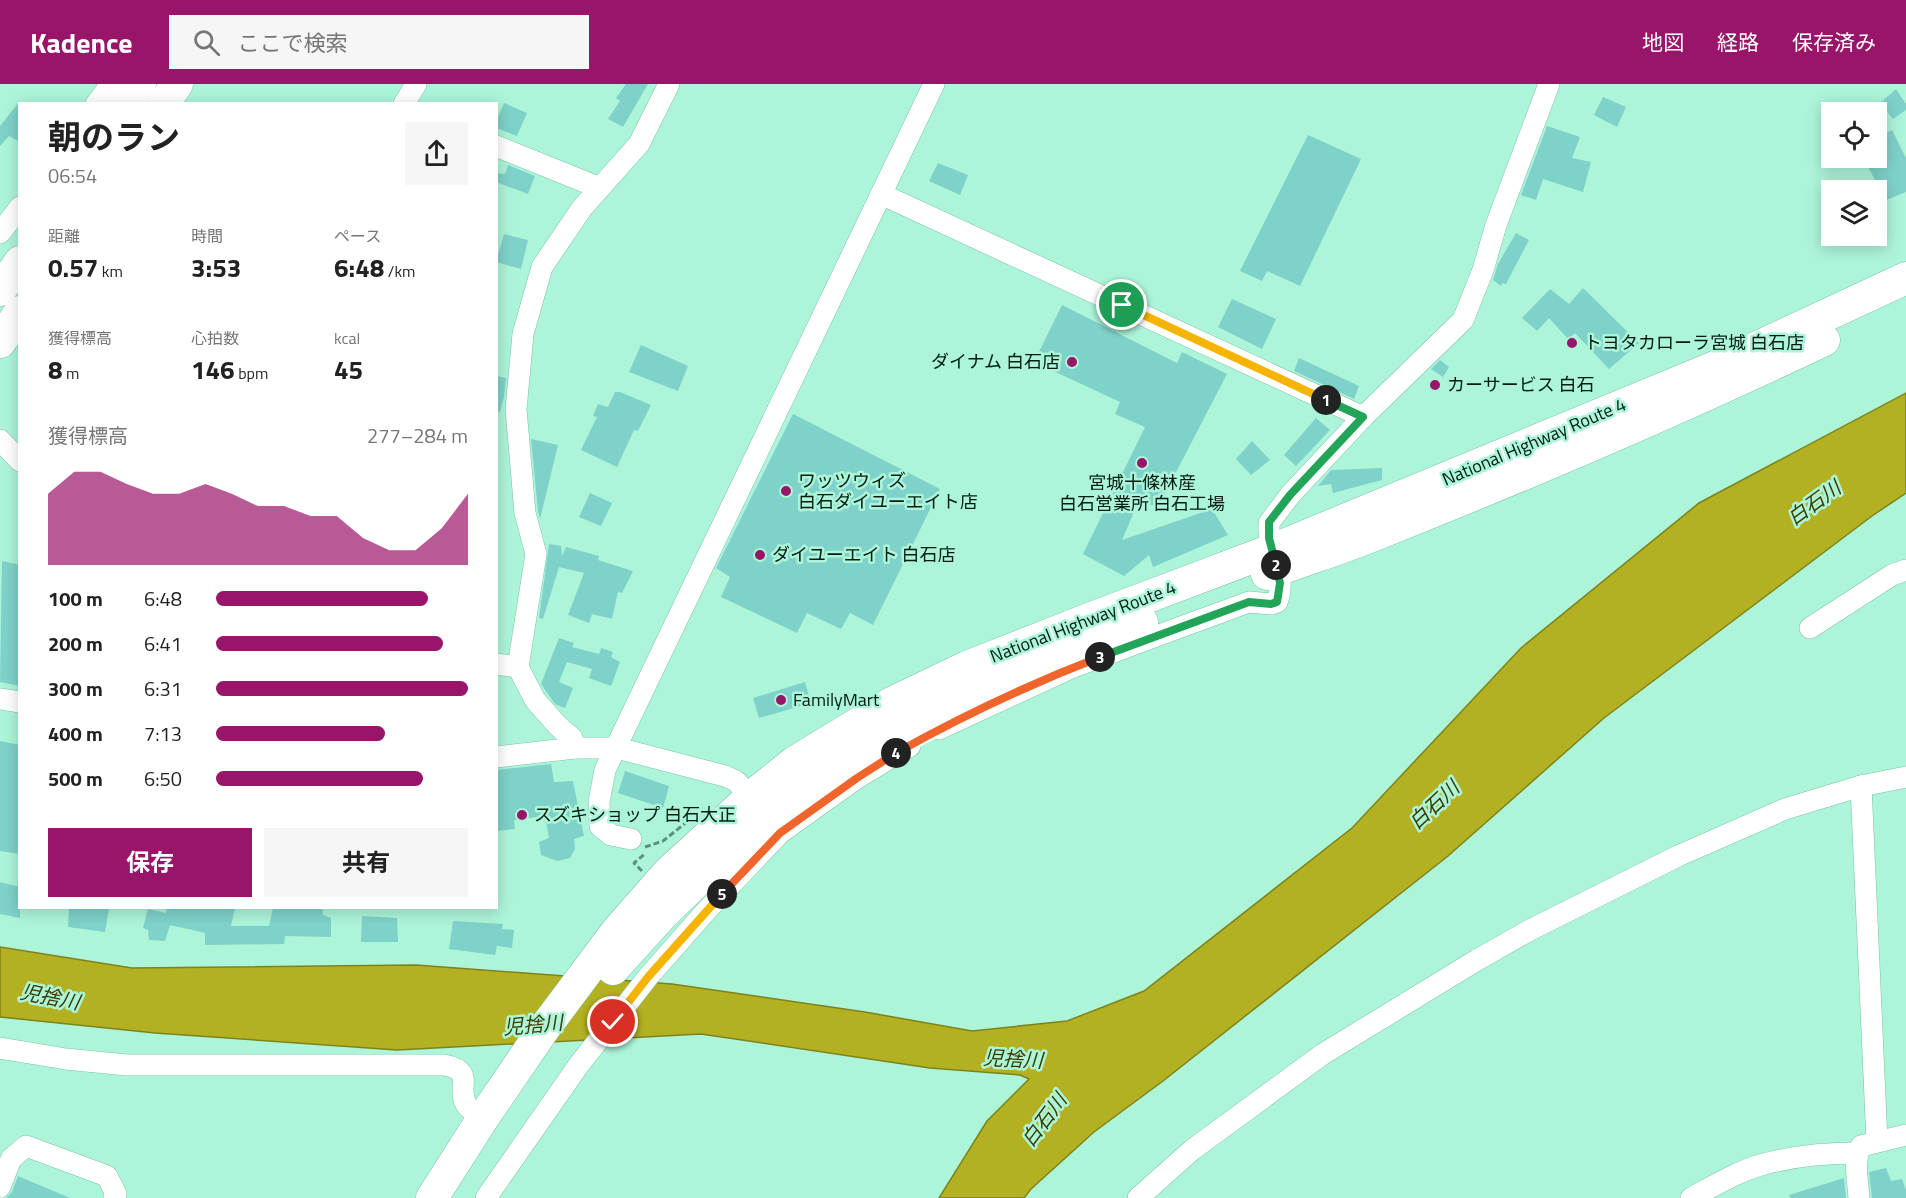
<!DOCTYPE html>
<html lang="ja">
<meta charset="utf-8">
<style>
:root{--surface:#fff;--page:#f6f6f6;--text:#222;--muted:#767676;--accent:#99156a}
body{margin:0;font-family:"Titillium Web","Noto Sans JP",sans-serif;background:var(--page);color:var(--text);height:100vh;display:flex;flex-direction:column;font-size:22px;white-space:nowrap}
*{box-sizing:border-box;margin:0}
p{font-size:20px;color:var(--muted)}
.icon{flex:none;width:33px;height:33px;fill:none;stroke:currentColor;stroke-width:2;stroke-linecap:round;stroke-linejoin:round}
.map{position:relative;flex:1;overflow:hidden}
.drawer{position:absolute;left:18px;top:18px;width:480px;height:807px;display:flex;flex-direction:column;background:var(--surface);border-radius:0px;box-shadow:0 3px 15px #0003}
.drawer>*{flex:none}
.controls{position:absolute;left:1821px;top:18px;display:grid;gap:12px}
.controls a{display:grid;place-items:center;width:66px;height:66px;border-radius:0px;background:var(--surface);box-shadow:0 3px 15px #0003;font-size:30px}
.pin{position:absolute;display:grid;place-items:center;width:51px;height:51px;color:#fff;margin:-26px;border:3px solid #fff;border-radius:50%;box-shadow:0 2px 6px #0007}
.km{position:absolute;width:30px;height:30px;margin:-15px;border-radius:50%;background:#222;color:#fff;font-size:16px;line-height:30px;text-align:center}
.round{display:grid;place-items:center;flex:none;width:63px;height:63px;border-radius:0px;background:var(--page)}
.headline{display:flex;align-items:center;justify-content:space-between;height:102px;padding:0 30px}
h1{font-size:33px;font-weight:700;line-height:45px}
.stats{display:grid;grid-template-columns:repeat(3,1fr);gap:9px;height:102px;padding:6px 30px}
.stats div{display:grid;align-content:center}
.stats b{font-size:26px;font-weight:700}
.stats small{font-size:16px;font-weight:400}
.stats p{font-size:16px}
.chart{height:168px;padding:12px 30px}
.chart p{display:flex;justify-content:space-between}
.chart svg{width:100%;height:108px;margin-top:6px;fill:var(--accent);opacity:.7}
.cta{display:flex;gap:12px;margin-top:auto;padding:12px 30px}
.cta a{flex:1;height:69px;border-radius:0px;background:var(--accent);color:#fff;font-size:24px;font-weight:700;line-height:69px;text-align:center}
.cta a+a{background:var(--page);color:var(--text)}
ul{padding:0 30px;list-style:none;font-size:20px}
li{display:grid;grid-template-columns:96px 72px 1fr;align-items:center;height:45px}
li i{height:15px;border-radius:8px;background:var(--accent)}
header{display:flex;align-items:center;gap:36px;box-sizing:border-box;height:84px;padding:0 30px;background:var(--accent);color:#fff}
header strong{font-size:28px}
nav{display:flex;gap:33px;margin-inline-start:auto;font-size:21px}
.search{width:420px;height:54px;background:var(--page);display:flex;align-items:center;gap:15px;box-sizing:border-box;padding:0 21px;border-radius:0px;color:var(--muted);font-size:22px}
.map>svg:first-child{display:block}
</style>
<header>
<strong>Kadence</strong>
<div class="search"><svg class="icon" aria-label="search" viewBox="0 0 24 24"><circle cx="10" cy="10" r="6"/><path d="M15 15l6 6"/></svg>ここで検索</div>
<nav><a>地図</a><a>経路</a><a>保存済み</a></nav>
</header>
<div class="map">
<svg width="1906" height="1114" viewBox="0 0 1906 1114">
<rect width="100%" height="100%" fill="#adf5d9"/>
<polygon fill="#b3b021" stroke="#7d831c" stroke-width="1.5" points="1906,309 1906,409 1872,432 1604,634 1448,772 1163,997 1094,1048 1031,1105 1024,1114 939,1114 987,1037 1029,995 1020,991 930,984 701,950 397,966 155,949 0,933 0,863 132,884 416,881 672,900 865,928 972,947 1067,937 1144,907 1352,744 1521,564 1699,419"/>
<g fill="#7fd2ca">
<polygon points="626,0 648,0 623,43 608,35 620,17 616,14"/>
<polygon points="1896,5 1906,20 1906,26 1893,35 1880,19"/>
<polygon points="1603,13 1626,23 1617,43 1594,31"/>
<polygon points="20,17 20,58 9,52 0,62 0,42"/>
<polygon points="504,19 527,29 517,52 496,44 496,38"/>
<polygon points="1547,42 1580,53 1572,74 1591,78 1583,108 1543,95 1536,116 1521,111"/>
<polygon points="1892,46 1906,74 1906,108 1886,116 1863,74 1876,74 1876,54"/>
<polygon points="1308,51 1361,75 1300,202 1267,187 1262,197 1240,187"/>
<polygon points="938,79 968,91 960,111 929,97"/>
<polygon points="508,81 535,92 528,110 496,98 496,89 505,90"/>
<polygon points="1516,149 1529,156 1506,200 1502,199 1501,202 1493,196 1498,180"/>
<polygon points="504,150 528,156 521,185 496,178"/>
<polygon points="1583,204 1639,259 1609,285 1575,249 1568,255 1549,234 1537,247 1522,234 1550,205 1569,220"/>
<polygon points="1232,215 1276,235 1262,265 1218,243"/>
<polygon points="1062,221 1177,279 1182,268 1227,290 1159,421 1137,421 1122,456 1212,425 1228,451 1153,483 1149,471 1124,492 1083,470 1145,343 1115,330 1120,318 1034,278"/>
<polygon points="641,261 688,282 678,307 629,288"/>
<polygon points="1299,274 1359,302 1354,315 1294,287"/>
<polygon points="1440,276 1449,283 1443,293 1431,285"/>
<polygon points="496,292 506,294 504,313 500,328 496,327"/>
<polygon points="615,308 620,308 651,321 638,347 634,346 617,383 581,366 597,333 593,332 598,320 608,323"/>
<polygon points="793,330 940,405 873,541 850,529 841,545 807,529 797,549 721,513 730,493 716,484"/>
<polygon points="1316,334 1330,346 1296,382 1284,371"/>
<polygon points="531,355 558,361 540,435 538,427"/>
<polygon points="1252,357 1270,376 1251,391 1236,375"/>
<polygon points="1382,384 1382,396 1333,409 1331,400 1318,402 1331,386"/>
<polygon points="590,409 612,419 601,442 579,433"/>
<polygon points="549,460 561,462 562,472 566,463 599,472 598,476 633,487 622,509 618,508 612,535 592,530 589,539 568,531 584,489 559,483 543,535 539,534"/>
<polygon points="2,477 20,481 20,602 0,598"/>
<polygon points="559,554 574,559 572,563 599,570 601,564 613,568 611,573 620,578 611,602 589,594 592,585 567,578 559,598 573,604 565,624 555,620 541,600"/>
<polygon points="805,598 811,619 759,634 753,614"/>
<polygon points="0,657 20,661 20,770 0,767"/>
<polygon points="551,680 554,698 573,697 584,752 574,755 575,765 570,774 557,777 541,771 539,758 549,754 545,732 514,736 515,745 496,747 496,686"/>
<polygon points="625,687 669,702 663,724 618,709"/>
<polygon points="0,798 20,803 20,834 0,830"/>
<polygon points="69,824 109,824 105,848 68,843"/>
<polygon points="167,824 235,824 231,842 269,842 273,824 322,824 323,831 331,834 331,853 285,852 284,860 205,861 205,849 170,841 165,857 149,856 148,846 143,844 148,825 166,829"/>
<polygon points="362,832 397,834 398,858 361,858"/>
<polygon points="453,837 503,840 502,845 514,846 512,864 497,862 495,871 449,865"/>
<polygon points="1886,1084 1891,1097 1902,1095 1906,1106 1906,1114 1872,1114 1869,1088"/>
<polygon points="18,1092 70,1114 6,1114 12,1108"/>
<polygon points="1844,1094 1846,1114 1790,1114 1789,1111"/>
</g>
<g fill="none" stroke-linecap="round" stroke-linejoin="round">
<defs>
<g id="minor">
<polyline points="96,20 111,0"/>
<polyline points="404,20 416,0"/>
<polyline points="496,62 600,104"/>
<polyline points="881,110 1363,333"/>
<polyline points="0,149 20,123"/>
<polyline points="0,356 20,377"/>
<polyline points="1810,544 1892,491 1906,486"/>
<polyline points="496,580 518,583"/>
<polyline points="0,615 20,618"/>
<path d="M 939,645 L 1071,584 L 1151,554 L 1249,518 L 1271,520 L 1277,518 C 1288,492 1267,465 1269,439 L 1290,411 L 1363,333 L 1463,236 L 1483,186 L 1496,141 L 1549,0"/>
<polyline points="575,664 572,654 558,642 535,616 518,583 536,470 525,429 516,325 523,250 542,183 582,124 639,60 669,0"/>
<polyline points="496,673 575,664 617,664 725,692 736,697 759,722"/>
<polyline points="1861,702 1877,1058"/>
<polyline points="631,755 611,751 600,742 599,718 605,686 934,0"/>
<path d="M 0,964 L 66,975 L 127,981 L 444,981 C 477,987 455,1003 467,1022 C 471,1027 478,1030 483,1034"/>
<polyline points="0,1103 11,1075 26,1062 107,1092 116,1110 114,1114"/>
<polyline points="486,1114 578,982 648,893 707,826 780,749 857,694 910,662"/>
<polyline points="1138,1114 1192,1066 1323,970 1477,876 1530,846 1678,772 1785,725 1861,702 1906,693"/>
<path d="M 1691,1114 C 1714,1102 1738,1087 1764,1080 C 1794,1072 1827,1069 1857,1069"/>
<path d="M 1859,1114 C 1858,1097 1853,1077 1861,1062 L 1906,1051"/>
</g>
<g id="highway">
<polyline points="126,20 140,0"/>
<polyline points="163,20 177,0"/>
<polyline points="0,206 20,178"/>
<polyline points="0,258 20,228"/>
<path d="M 1267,490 C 1301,477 1336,466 1369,453 C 1523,392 1675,327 1824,256"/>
<polyline points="613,885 663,830 734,761 789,717 860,672 971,611 1016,589 1142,538"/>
<polyline points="432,1114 483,1034 543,946 617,847 668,789 751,713 795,678 892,619 967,583 1089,535 1272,466 1715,283 1906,194"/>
</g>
</defs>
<use href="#minor" stroke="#7bc2a7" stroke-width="22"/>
<use href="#highway" stroke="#7bc2a7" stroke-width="33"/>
<g stroke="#5d907d" stroke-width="3" stroke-dasharray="6 3" stroke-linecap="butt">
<polyline points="645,763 663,757 688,737"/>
<polyline points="642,787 634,779 646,769"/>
</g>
<use href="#minor" stroke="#fff" stroke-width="21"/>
<use href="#highway" stroke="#fff" stroke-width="32"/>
</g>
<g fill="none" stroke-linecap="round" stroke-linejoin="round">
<defs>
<polyline id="split-1" points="1122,221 1326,316"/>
<polyline id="split-2" points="1276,481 1269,454 1269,438 1290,411 1363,333 1326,316"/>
<polyline id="split-3" points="1100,573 1249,518 1271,520 1277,518 1280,499 1276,481"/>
<path id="split-4" d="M 896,669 C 962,632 1030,600 1100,573"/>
<polyline id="split-5" points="722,810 780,749 857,694 896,669"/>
<polyline id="split-6" points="613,938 648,893 722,810"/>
</defs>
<use href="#split-1" stroke="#fff" stroke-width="12"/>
<use href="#split-2" stroke="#fff" stroke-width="12"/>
<use href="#split-3" stroke="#fff" stroke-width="12"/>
<use href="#split-4" stroke="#fff" stroke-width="12"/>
<use href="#split-5" stroke="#fff" stroke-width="12"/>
<use href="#split-6" stroke="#fff" stroke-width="12"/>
<use href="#split-1" stroke="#f5b400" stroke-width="8"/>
<use href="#split-2" stroke="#22a559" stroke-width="8"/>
<use href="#split-3" stroke="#22a559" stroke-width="8"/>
<use href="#split-4" stroke="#f0652b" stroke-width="8"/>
<use href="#split-5" stroke="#f0652b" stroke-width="8"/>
<use href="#split-6" stroke="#f5b400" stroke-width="8"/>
</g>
<g fill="#99156a" stroke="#adf5d9" stroke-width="2">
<circle cx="1572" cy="259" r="6"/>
<circle cx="1072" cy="278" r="6"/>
<circle cx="1435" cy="301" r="6"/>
<circle cx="1142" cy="379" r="6"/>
<circle cx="786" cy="407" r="6"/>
<circle cx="760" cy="471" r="6"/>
<circle cx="781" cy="616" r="6"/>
<circle cx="522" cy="731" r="6"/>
</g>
<g text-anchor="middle" stroke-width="5" stroke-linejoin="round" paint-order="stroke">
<g font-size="18" fill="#001b12" stroke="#adf5d9" text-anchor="start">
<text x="1584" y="265">トヨタカローラ宮城 白石店</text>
<text x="1060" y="284" text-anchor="end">ダイナム 白石店</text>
<text x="1447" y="307">カーサービス 白石</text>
<text x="798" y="403">ワッツウィズ<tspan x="798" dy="21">白石ダイユーエイト店</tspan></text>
<text x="1142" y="405" text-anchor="middle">宮城十條林産<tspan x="1142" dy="21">白石営業所 白石工場</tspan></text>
<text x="772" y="477">ダイユーエイト 白石店</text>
<text x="793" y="622">FamilyMart</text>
<text x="534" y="737">スズキショップ 白石大正</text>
</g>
<g font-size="18" fill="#001b12" stroke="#adf5d9">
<text transform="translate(1534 358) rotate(-23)" y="6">National Highway Route 4</text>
<text transform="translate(1083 538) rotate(-21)" y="6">National Highway Route 4</text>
</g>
<g font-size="20" font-style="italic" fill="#3b3a01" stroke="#adf5d9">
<text transform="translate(1814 419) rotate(-36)" y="7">白石川</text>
<text transform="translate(1434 721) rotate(-43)" y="7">白石川</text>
<text transform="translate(50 913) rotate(11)" y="7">児捨川</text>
<text transform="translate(533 941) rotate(-5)" y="7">児捨川</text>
<text transform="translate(1013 975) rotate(3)" y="7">児捨川</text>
<text transform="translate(1044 1036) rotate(-53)" y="7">白石川</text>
</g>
</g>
</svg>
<div class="controls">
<a><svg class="icon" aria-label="locate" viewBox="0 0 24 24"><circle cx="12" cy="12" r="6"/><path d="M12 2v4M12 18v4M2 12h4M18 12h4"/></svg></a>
<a><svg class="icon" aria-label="layers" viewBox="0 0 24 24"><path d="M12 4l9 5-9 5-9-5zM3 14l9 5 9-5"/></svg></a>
</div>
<div class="pin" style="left:1122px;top:221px;background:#1e9e55"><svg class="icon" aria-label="arrive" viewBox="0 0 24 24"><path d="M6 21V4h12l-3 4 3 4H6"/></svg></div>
<div class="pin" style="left:613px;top:938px;background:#d93025"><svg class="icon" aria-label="check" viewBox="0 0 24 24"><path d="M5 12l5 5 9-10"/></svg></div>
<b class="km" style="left:1326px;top:316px">1</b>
<b class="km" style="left:1276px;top:481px">2</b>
<b class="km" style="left:1100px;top:573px">3</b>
<b class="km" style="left:896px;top:669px">4</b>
<b class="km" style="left:722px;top:810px">5</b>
<section class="drawer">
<div class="headline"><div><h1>朝のラン</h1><p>06:54</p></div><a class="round"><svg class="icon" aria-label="share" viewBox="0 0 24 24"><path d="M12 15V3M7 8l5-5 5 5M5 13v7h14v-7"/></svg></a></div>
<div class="stats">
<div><p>距離</p><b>0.57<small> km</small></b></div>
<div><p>時間</p><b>3:53</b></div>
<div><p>ペース</p><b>6:48<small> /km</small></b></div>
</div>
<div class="stats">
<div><p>獲得標高</p><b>8<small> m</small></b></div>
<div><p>心拍数</p><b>146<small> bpm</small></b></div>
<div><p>kcal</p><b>45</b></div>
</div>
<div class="chart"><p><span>獲得標高</span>277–284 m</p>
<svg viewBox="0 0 160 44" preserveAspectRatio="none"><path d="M0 44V15L10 6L20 6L30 11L40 15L50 15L60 11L70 15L80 20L90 20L100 24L110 24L120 33L130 38L140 38L150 29L160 15V44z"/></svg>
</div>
<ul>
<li><b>100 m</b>6:48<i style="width:84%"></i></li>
<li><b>200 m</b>6:41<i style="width:90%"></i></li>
<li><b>300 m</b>6:31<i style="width:100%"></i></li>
<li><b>400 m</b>7:13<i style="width:67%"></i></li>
<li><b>500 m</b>6:50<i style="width:82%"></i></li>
</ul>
<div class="cta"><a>保存</a><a>共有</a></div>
</section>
</div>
